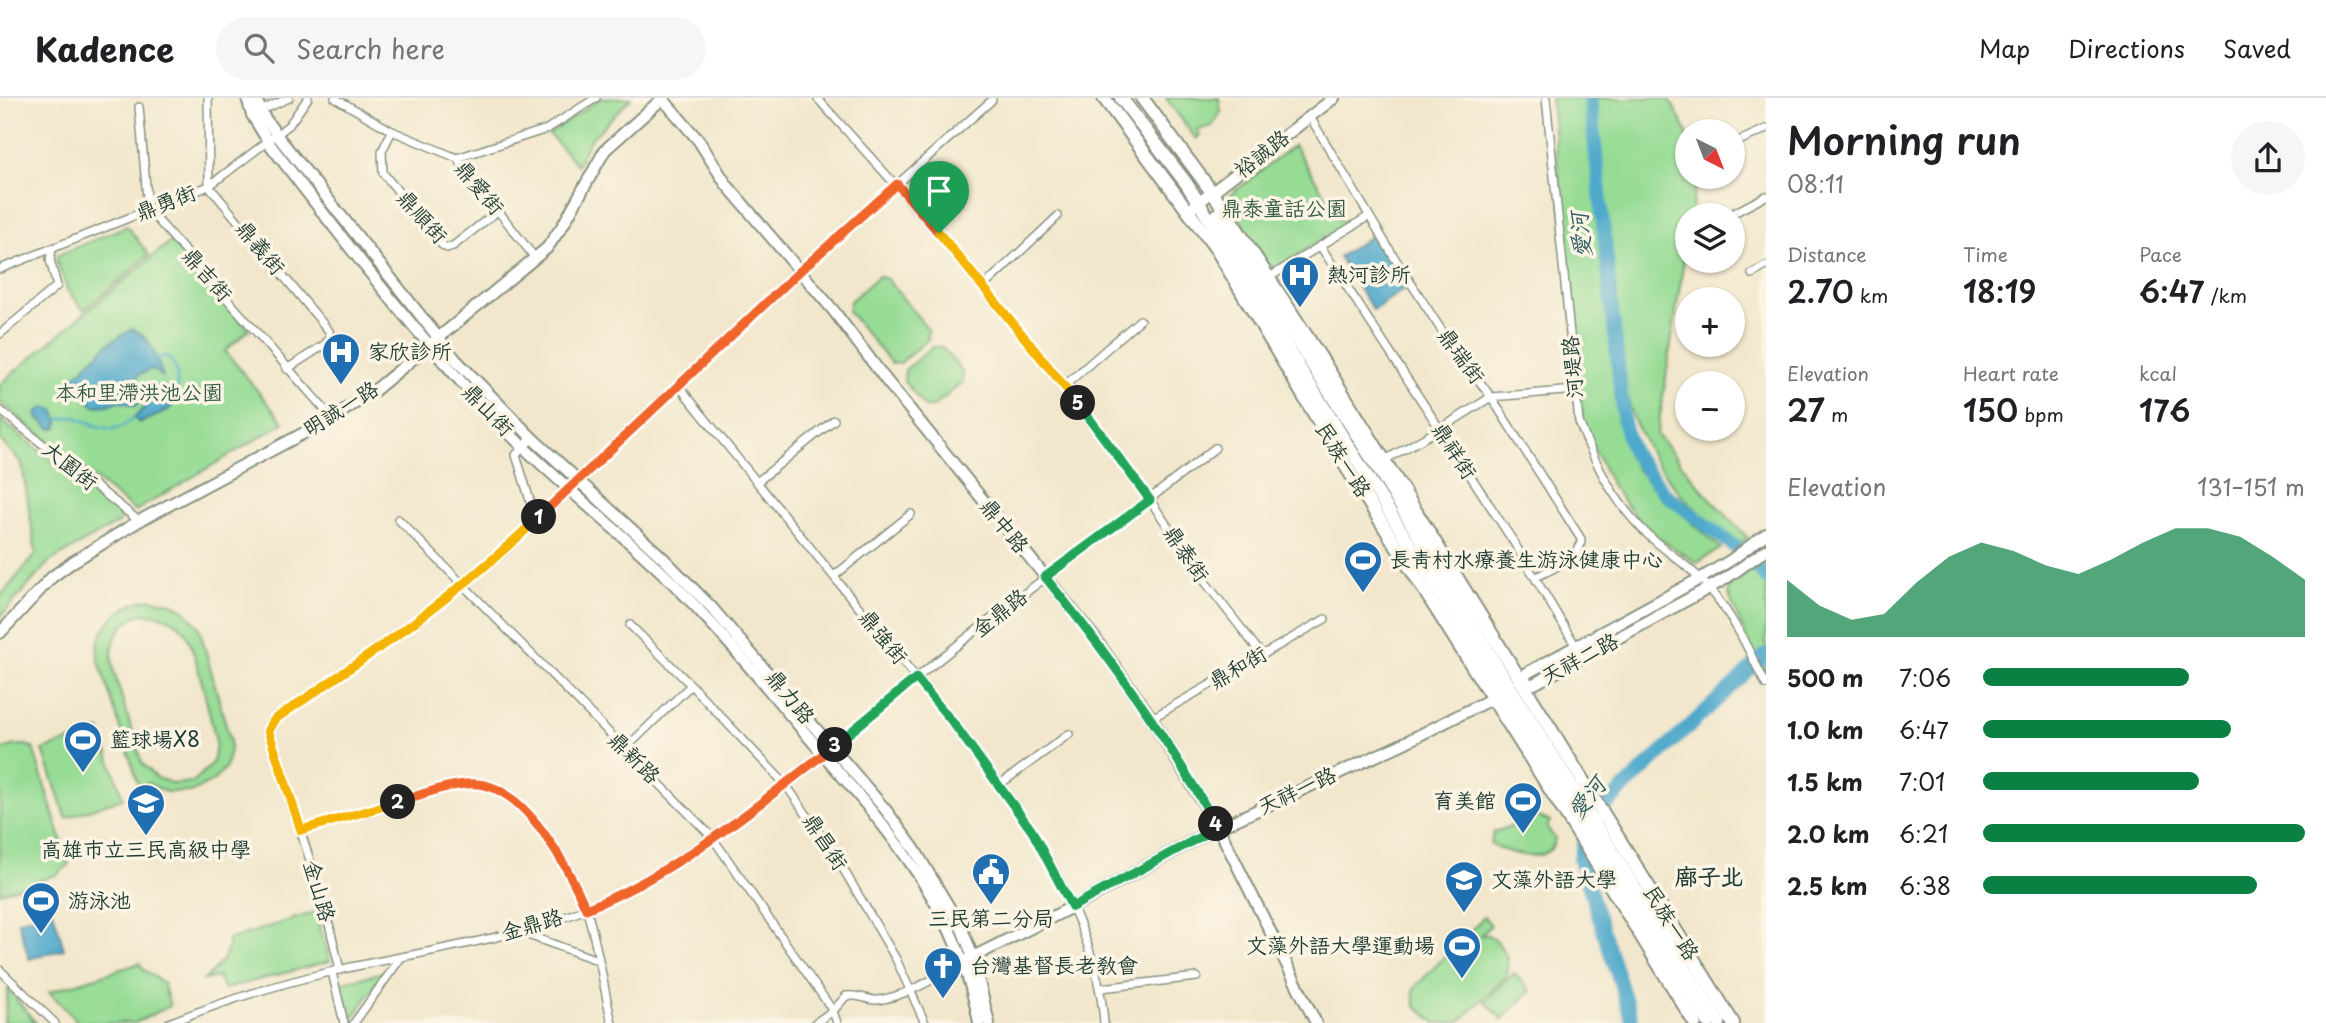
<!DOCTYPE html>
<meta charset="utf-8">
<style>
:root{--surface:#fff;--page:#f6f6f6;--text:#202124;--muted:#757577;--line:#e0e0e0;--accent:#0b8043}
body{margin:0;font-family:"Playpen Sans","LXGW WenKai TC",sans-serif;background:var(--page);color:var(--text);height:100vh;display:flex;flex-direction:column;font-size:26px;white-space:nowrap}
*{box-sizing:border-box;margin:0}
p{font-size:23px;color:var(--muted)}
.icon{flex:none;width:38px;height:38px;fill:none;stroke:currentColor;stroke-width:2;stroke-linecap:round;stroke-linejoin:round}
.map{position:relative;flex:1;overflow:hidden}
.side{display:flex;flex-direction:column;background:var(--surface);width:560px}
.side>*{flex:none}
.needle{width:46px;rotate:138deg}
.buttons{position:absolute;left:1675px;top:21px;display:grid;gap:14px}
.buttons a{display:grid;place-items:center;width:70px;height:70px;border-radius:50%;background:var(--surface);box-shadow:0 2px 5px #0004;font-size:35px}
.pin{position:absolute;display:grid;place-items:center;width:60px;height:60px;color:#fff;margin:-72px -30px;border-radius:50% 50% 50% 0;rotate:-45deg;box-shadow:0 0 7px #0007}
.pin .icon{rotate:45deg}
.km{position:absolute;width:35px;height:35px;margin:-18px;border-radius:50%;background:#222;color:#fff;font-size:19px;line-height:35px;text-align:center}
.round{display:grid;place-items:center;flex:none;width:74px;height:74px;border-radius:37px;background:var(--page)}
.summary{display:flex;align-items:center;justify-content:space-between;height:119px;padding:0 21px}
h1{font-size:38px;font-weight:600;line-height:52px}
.stats{display:grid;grid-template-columns:repeat(3,1fr);gap:10px;height:119px;padding:7px 21px}
.stats div{display:grid;align-content:center}
.stats b{font-size:30px;font-weight:600}
.stats small{font-size:19px;font-weight:400}
.stats p{font-size:19px}
.chart{height:196px;padding:14px 21px}
.chart p{display:flex;justify-content:space-between}
.chart svg{width:100%;height:126px;margin-top:7px;fill:var(--accent);opacity:.7}
ul{padding:0 21px;list-style:none;font-size:23px}
li{display:grid;grid-template-columns:112px 84px 1fr;align-items:center;height:52px}
li i{height:18px;border-radius:9px;background:var(--accent)}
header{display:flex;align-items:center;gap:42px;box-sizing:border-box;height:98px;padding:0 35px;background:var(--surface);border-bottom:2px solid var(--line)}
header strong{font-size:33px}
nav{display:flex;gap:38px;margin-inline-start:auto;font-size:24px}
.search{width:490px;height:63px;background:var(--page);display:flex;align-items:center;gap:18px;box-sizing:border-box;padding:0 24px;border-radius:38px;color:var(--muted);font-size:26px}
main{display:flex;flex:1;min-height:0}
.map>svg:first-child{display:block}
</style>
<header>
<strong>Kadence</strong>
<div class="search"><svg class="icon" aria-label="search" viewBox="0 0 24 24"><circle cx="10" cy="10" r="6"/><path d="M15 15l6 6"/></svg>Search here</div>
<nav><a>Map</a><a>Directions</a><a>Saved</a></nav>
</header>
<main>
<div class="map">
<svg width="1766" height="925" viewBox="0 0 1766 925">
<rect width="100%" height="100%" fill="#fcf5e5"/>
<filter id="ink" filterUnits="userSpaceOnUse"><feTurbulence type="fractalNoise" baseFrequency=".0143" numOctaves="2"/><feDisplacementMap in="SourceGraphic" scale="14" xChannelSelector="R" yChannelSelector="G"/><feConvolveMatrix kernelMatrix="1 2 1 2 8 2 1 2 1" color-interpolation-filters="sRGB"/></filter>
<filter id="wash" filterUnits="userSpaceOnUse"><feTurbulence type="fractalNoise" baseFrequency=".00686" numOctaves="4" result="noise"/><feDisplacementMap in="SourceGraphic" scale="28" xChannelSelector="R" yChannelSelector="G"/><feGaussianBlur stdDeviation="1.57" result="paint"/><feColorMatrix in="noise" values="0 0 0 0 0 0 0 0 0 0 0 0 0 0 0 0 0 1.4 0 .05"/><feComposite in="paint" operator="in"/></filter>
<g filter="url(#wash)">
<rect width="100%" height="100%" fill="#f2e7cc"/>
<g fill="#97dc95" stroke="#5b8c64" stroke-width="2" fill-rule="evenodd">
<polygon points="601,0 631,0 590,42 577,67 549,36"/>
<polygon points="1166,0 1219,0 1221,14 1212,28 1197,32 1200,37 1196,41"/>
<polygon points="1551,0 1586,0 1598,105 1618,325 1635,369 1655,392 1721,450 1697,465 1651,435 1631,413 1612,388 1583,326"/>
<polygon points="1594,0 1669,0 1687,34 1687,79 1697,79 1691,117 1687,117 1687,142 1657,337 1706,396 1748,440 1735,449 1680,396 1653,360 1634,322 1622,281 1600,74"/>
<polygon points="1294,47 1344,128 1278,169 1268,167 1230,105 1229,98"/>
<polygon points="127,128 149,157 84,212 68,193 56,162 58,157"/>
<polygon points="171,143 249,232 225,253 284,325 135,413 0,304 0,286"/>
<polygon points="879,178 887,181 928,231 928,241 899,266 891,265 848,213 850,203"/>
<polygon points="932,249 942,249 963,275 963,284 933,309 925,309 904,283 905,272"/>
<polygon points="0,321 120,417 121,423 49,464 0,519 0,499 36,456 22,365 0,342"/>
<polygon points="1766,460 1766,580 1763,581 1728,495 1732,485"/>
<path d="M 150,501 L 172,505 L 185,513 L 199,529 L 230,642 L 230,651 L 226,669 L 213,683 L 191,694 L 166,694 L 148,685 L 139,688 L 98,560 C 98,555 97,548 99,543 C 106,520 127,504 150,501 ZM 142,516 C 157,516 173,520 183,531 C 195,546 210,620 216,643 L 214,661 L 210,668 L 193,684 L 174,686 L 157,680 L 142,665 L 114,574 C 108,550 116,524 142,516 Z"/>
<polygon points="100,632 123,700 66,720 43,652"/>
<polygon points="16,647 26,647 33,650 69,767 56,777 0,795 0,652"/>
<path d="M 1535,718 L 1550,723 L 1547,730 L 1555,740 C 1551,770 1508,755 1490,746 L 1494,734 L 1521,725 L 1530,724 Z"/>
<path d="M 315,814 L 330,863 L 224,891 L 218,879 L 204,882 C 215,870 230,860 228,842 Z"/>
<polygon points="1484,819 1491,827 1481,837 1488,837 1497,843 1506,857 1508,873 1505,880 1459,924 1436,925 1415,907 1413,891"/>
<polygon points="140,865 143,871 163,885 170,908 135,925 79,925 49,894"/>
<polygon points="384,874 351,923 340,885"/>
<polygon points="1514,875 1531,893 1502,921 1485,903"/>
<polygon points="8,891 36,925 4,925"/>
</g>
<g fill="#4da8cb" stroke="#367280" stroke-width="2">
<polygon points="1374,136 1409,188 1373,212 1339,159"/>
<path d="M 132,231 C 152,239 157,260 163,279 L 152,271 L 138,277 L 135,287 L 139,292 L 144,290 L 147,294 L 135,308 L 119,303 L 108,307 L 94,308 L 71,286 L 73,280 L 109,245 Z"/>
<polygon points="160,289 168,289 166,295 177,294 176,304 166,314 139,325 134,320 151,303"/>
<polygon points="45,309 54,312 59,323 57,330 51,331 38,320 36,315"/>
<polygon points="53,813 64,851 29,861 18,823"/>
</g>
<g fill="none" stroke-linecap="round" stroke-linejoin="round">
<g stroke="#4da8cb" stroke-width="2.5">
<path d="M 157,260 L 167,258 C 178,270 178,278 177,294"/>
<polyline points="58,321 75,319 97,328 110,331 121,329 134,320"/>
</g>
<g stroke="#4da8cb" stroke-width="14">
<polyline points="1590,0 1624,325 1633,355 1665,396 1746,457 1766,480"/>
<path d="M 1633,925 L 1580,761 C 1586,734 1590,723 1610,703 L 1766,556"/>
</g>
</g>
</g>
<g filter="url(#ink)">
<g fill="none" stroke-linecap="round" stroke-linejoin="round">
<defs>
<g id="street">
<polyline points="208,0 209,88 329,233 330,240 324,247 287,271"/>
<polyline points="335,0 392,33 457,60 535,160"/>
<polyline points="817,0 939,135 1064,288 1150,402 1206,485 1262,557"/>
<path d="M 1546,0 L 1579,324 C 1595,365 1613,403 1645,434 C 1665,454 1691,468 1709,490 C 1734,519 1749,553 1766,587"/>
<polyline points="139,9 148,111 332,320"/>
<polyline points="260,13 289,0"/>
<path d="M 1310,19 L 1394,159 L 1440,230 L 1491,299 L 1581,441 C 1583,460 1551,471 1536,479"/>
<polyline points="392,33 382,53 383,75 442,147 447,150 453,148 499,112"/>
<polyline points="1732,46 1766,31"/>
<polyline points="457,60 547,31 596,0"/>
<polyline points="1730,117 1766,98"/>
<polyline points="1321,149 1513,443 1583,560"/>
<polyline points="0,171 209,88 289,27 308,0"/>
<polyline points="1752,176 1766,168"/>
<polyline points="1268,180 1369,118"/>
<polyline points="983,189 1058,118"/>
<polyline points="0,236 57,188 50,162 52,151"/>
<path d="M 678,287 C 745,369 812,451 878,533 C 965,641 1094,781 1104,925"/>
<polyline points="1064,288 1140,222"/>
<polyline points="0,312 139,423"/>
<polyline points="532,340 516,357 536,422"/>
<polyline points="1381,364 1440,331 1491,299 1576,292"/>
<polyline points="757,384 834,322"/>
<polyline points="398,421 712,739 833,913 837,925"/>
<polyline points="834,478 911,416"/>
<polyline points="630,527 691,587 786,687 838,762 896,861 925,925"/>
<polyline points="1152,620 1325,521"/>
<polyline points="625,651 691,587"/>
<polyline points="999,687 1069,636"/>
<path d="M 301,732 C 332,723 363,715 394,706 C 418,699 452,684 477,686 C 523,689 572,770 586,810 C 598,847 603,887 612,925"/>
<polyline points="517,833 597,862"/>
<polyline points="0,872 55,925"/>
<polyline points="340,872 325,809 268,632 275,621 414,525 507,451 619,342 800,173 992,2"/>
<polyline points="332,874 344,925"/>
<polyline points="1101,890 1197,879"/>
<path d="M 169,925 C 224,903 281,885 338,872 C 423,853 518,841 598,806 C 639,788 677,764 713,738 C 784,690 849,635 915,581 C 1013,501 1116,429 1215,350"/>
<polyline points="354,925 400,861"/>
<path d="M 815,925 L 833,913 L 846,898 C 859,896 869,903 878,902 C 908,898 938,878 963,864"/>
</g>
<g id="secondary">
<path d="M 247,0 L 252,17 L 271,48 C 345,143 417,239 500,326 C 554,382 617,430 673,485 C 727,539 774,599 824,657 C 894,738 960,815 979,925"/>
<polyline points="257,0 260,13 276,36 456,262 532,340 664,461 712,510 885,711 915,752 962,831 973,859 989,925"/>
<polyline points="662,0 699,43 726,86 833,212 886,282 1094,539 1148,615 1218,729 1316,925"/>
<polyline points="1189,112 1334,0"/>
<polyline points="0,535 52,479 71,465 139,423 332,320 374,293 547,150 563,127 605,52 663,0"/>
<polyline points="1522,585 1527,575 1703,479 1731,462 1766,436"/>
<polyline points="1522,585 1534,586 1725,481 1766,452"/>
<polyline points="969,861 1082,804 1205,736 1400,647 1499,597"/>
</g>
<g id="primary">
<polyline points="1104,0 1217,152 1337,354 1574,729 1695,925"/>
<polyline points="1121,0 1186,85 1225,146 1300,271 1709,925"/>
<polyline points="1142,0 1220,105 1320,259 1733,925"/>
<polyline points="1217,117 1376,367 1499,571 1719,925"/>
</g>
</defs>
<use href="#street" stroke="#889280" stroke-width="10"/>
<use href="#secondary" stroke="#889280" stroke-width="14"/>
<use href="#primary" stroke="#889280" stroke-width="16"/>
<use href="#street" stroke="#fff" stroke-width="7"/>
<use href="#secondary" stroke="#fff" stroke-width="10"/>
<use href="#primary" stroke="#fff" stroke-width="12"/>
</g>
</g>
<g fill="none" stroke-linecap="round" stroke-linejoin="round" filter="url(#ink)">
<defs>
<polyline id="split-1" points="539,419 800,173 897,86 939,135"/>
<path id="split-2" d="M 398,704 L 301,732 L 268,632 L 275,621 C 368,559 459,497 539,419"/>
<path id="split-3" d="M 398,704 C 421,697 453,684 477,686 C 526,689 569,771 586,811 C 679,774 757,708 835,647"/>
<polyline id="split-4" points="835,647 916,580 954,626 1032,733 1072,809 1218,729 1216,726"/>
<path id="split-5" d="M 1078,305 L 1150,402 L 1045,479 C 1109,557 1166,638 1216,726"/>
<polyline id="split-6" points="939,135 1078,305"/>
</defs>
<use href="#split-1" stroke="#fff" stroke-width="14"/>
<use href="#split-2" stroke="#fff" stroke-width="14"/>
<use href="#split-3" stroke="#fff" stroke-width="14"/>
<use href="#split-4" stroke="#fff" stroke-width="14"/>
<use href="#split-5" stroke="#fff" stroke-width="14"/>
<use href="#split-6" stroke="#fff" stroke-width="14"/>
<use href="#split-1" stroke="#f0652b" stroke-width="9"/>
<use href="#split-2" stroke="#f5b400" stroke-width="9"/>
<use href="#split-3" stroke="#f0652b" stroke-width="9"/>
<use href="#split-4" stroke="#22a559" stroke-width="9"/>
<use href="#split-5" stroke="#22a559" stroke-width="9"/>
<use href="#split-6" stroke="#f5b400" stroke-width="9"/>
</g>
<defs>
<symbol id="hospital-pin" viewBox="-11 -11 22 30"><path d="M0 17L-7.5 6A9.5 9.5 0 1 1 7.5 6Z" fill="#1f6fb2" stroke="#fcf5e5"/><path d="M-5-5h3v3.5h4V-5h3V5h-3V1.5h-4V5h-3Z" fill="#fff"/></symbol>
<symbol id="stadium-pin" viewBox="-11 -11 22 30"><path d="M0 17L-7.5 6A9.5 9.5 0 1 1 7.5 6Z" fill="#1f6fb2" stroke="#fcf5e5"/><path d="M0-5a6.5 5 0 1 0 0 10a6.5 5 0 1 0 0-10ZM-3.5-1.8h7v3.6h-7Z" fill="#fff"/></symbol>
<symbol id="school-pin" viewBox="-11 -11 22 30"><path d="M0 17L-7.5 6A9.5 9.5 0 1 1 7.5 6Z" fill="#1f6fb2" stroke="#fcf5e5"/><path d="M0-5L7-2L0 1L-7-2ZM-4 1L0 2.5L4 1V4Q0 6-4 4Z" fill="#fff"/></symbol>
<symbol id="civic-pin" viewBox="-11 -11 22 30"><path d="M0 17L-7.5 6A9.5 9.5 0 1 1 7.5 6Z" fill="#1f6fb2" stroke="#fcf5e5"/><path d="M-.6-6.5H3V-4.5H.6V-3L4-1V1h2V6H-6V1h2V-1L-.6-3ZM-1.2 2.5V6h2.4V2.5Z" fill="#fff"/></symbol>
<symbol id="university-pin" viewBox="-11 -11 22 30"><path d="M0 17L-7.5 6A9.5 9.5 0 1 1 7.5 6Z" fill="#1f6fb2" stroke="#fcf5e5"/><path d="M0-5L7-2L0 1L-7-2ZM-4 1L0 2.5L4 1V4Q0 6-4 4Z" fill="#fff"/></symbol>
<symbol id="church-pin" viewBox="-11 -11 22 30"><path d="M0 17L-7.5 6A9.5 9.5 0 1 1 7.5 6Z" fill="#1f6fb2" stroke="#fcf5e5"/><path d="M-1.2-6h2.4v3.5h3.3v2.4h-3.3V6h-2.4V-.1h-3.3v-2.4h3.3Z" fill="#fff"/></symbol>
</defs>
<g fill-rule="evenodd">
<use href="#hospital-pin" x="1278" y="155" width="44" height="60"/>
<use href="#hospital-pin" x="319" y="232" width="44" height="60"/>
<use href="#stadium-pin" x="1341" y="440" width="44" height="60"/>
<use href="#stadium-pin" x="61" y="620" width="44" height="60"/>
<use href="#stadium-pin" x="1501" y="681" width="44" height="60"/>
<use href="#school-pin" x="124" y="683" width="44" height="60"/>
<use href="#civic-pin" x="969" y="752" width="44" height="60"/>
<use href="#university-pin" x="1442" y="760" width="44" height="60"/>
<use href="#stadium-pin" x="19" y="781" width="44" height="60"/>
<use href="#stadium-pin" x="1440" y="826" width="44" height="60"/>
<use href="#church-pin" x="921" y="846" width="44" height="60"/>
</g>
<g text-anchor="middle" stroke-width="7" stroke-linejoin="round" paint-order="stroke">
<g font-size="21" fill="#1f3d34" stroke="#fcf5e5">
<text transform="translate(1262 56) rotate(-38)" y="7">裕誠路</text>
<text transform="translate(479 90) rotate(50)" y="7">鼎愛街</text>
<text transform="translate(166 105) rotate(-21)" y="7">鼎勇街</text>
<text transform="translate(422 119) rotate(48)" y="7">鼎順街</text>
<text transform="translate(260 150) rotate(50)" y="7">鼎義街</text>
<text transform="translate(207 177) rotate(49)" y="7">鼎吉街</text>
<text transform="translate(1461 258) rotate(54)" y="7">鼎瑞街</text>
<text transform="translate(1573 269) rotate(-95)" y="7">河堤路</text>
<text transform="translate(341 311) rotate(-32)" y="7">明誠一路</text>
<text transform="translate(488 312) rotate(46)" y="7">鼎山街</text>
<text transform="translate(1454 353) rotate(57)" y="7">鼎祥街</text>
<text transform="translate(1343 362) rotate(58)" y="7">民族一路</text>
<text transform="translate(70 368) rotate(39)" y="7">大園街</text>
<text transform="translate(1004 428) rotate(51)" y="7">鼎中路</text>
<text transform="translate(1186 456) rotate(56)" y="7">鼎泰街</text>
<text transform="translate(1000 515) rotate(-38)" y="7">金鼎路</text>
<text transform="translate(883 539) rotate(51)" y="7">鼎強街</text>
<text transform="translate(1580 561) rotate(-28)" y="7">天祥二路</text>
<text transform="translate(1238 570) rotate(-30)" y="7">鼎和街</text>
<text transform="translate(790 599) rotate(51)" y="7">鼎力路</text>
<text transform="translate(634 660) rotate(45)" y="7">鼎新路</text>
<text transform="translate(1297 693) rotate(-25)" y="7">天祥一路</text>
<text transform="translate(825 744) rotate(57)" y="7">鼎昌街</text>
<text transform="translate(319 793) rotate(74)" y="7">金山路</text>
<text transform="translate(1671 825) rotate(58)" y="7">民族一路</text>
<text transform="translate(532 827) rotate(-16)" y="7">金鼎路</text>
</g>
<g font-size="21" fill="#375d47" stroke="#fcf5e5">
<text x="1284" y="118">鼎泰童話公園</text>
<text x="139" y="302">本和里滯洪池公園</text>
</g>
<g font-size="21" fill="#1f3d34" stroke="#fcf5e5" text-anchor="start">
<text x="1327" y="184">熱河診所</text>
<text x="368" y="261">家欣診所</text>
<text x="1390" y="469">長青村水療養生游泳健康中心</text>
<text x="110" y="649">籃球場X8</text>
<text x="1496" y="710" text-anchor="end">育美館</text>
<text x="146" y="759" text-anchor="middle">高雄市立三民高級中學</text>
<text x="1491" y="789">文藻外語大學</text>
<text x="68" y="810">游泳池</text>
<text x="991" y="828" text-anchor="middle">三民第二分局</text>
<text x="1435" y="855" text-anchor="end">文藻外語大學運動場</text>
<text x="970" y="875">台灣基督長老教會</text>
</g>
<g font-size="23" font-style="italic" fill="#2d5d61" stroke="#fcf5e5">
<text transform="translate(1581 137) rotate(-96)" y="8">愛河</text>
<text transform="translate(1587 700) rotate(-52)" y="8">愛河</text>
</g>
<g font-size="23" font-weight="bold" fill="#1f3d34" stroke="#fcf5e5">
<text x="1709" y="787">廍子北</text>
</g>
</g>
</svg>
<div class="buttons">
<a><svg class="needle" viewBox="-14 -14 28 28"><path d="M0-13l5 13h-10z" fill="#e53935"/><path d="M0 13l5-13h-10z" fill="#757577"/></svg></a>
<a><svg class="icon" aria-label="layers" viewBox="0 0 24 24"><path d="M12 4l9 5-9 5-9-5zM3 14l9 5 9-5"/></svg></a>
<a>+</a>
<a>−</a>
</div>
<div class="pin" style="left:939px;top:135px;background:#1e9e55"><svg class="icon" aria-label="arrive" viewBox="0 0 24 24"><path d="M6 21V4h12l-3 4 3 4H6"/></svg></div>
<b class="km" style="left:539px;top:419px">1</b>
<b class="km" style="left:398px;top:704px">2</b>
<b class="km" style="left:835px;top:647px">3</b>
<b class="km" style="left:1216px;top:726px">4</b>
<b class="km" style="left:1078px;top:305px">5</b>
</div>
<section class="side">
<div class="summary"><div><h1>Morning run</h1><p>08:11</p></div><a class="round"><svg class="icon" aria-label="share" viewBox="0 0 24 24"><path d="M12 15V3M7 8l5-5 5 5M5 13v7h14v-7"/></svg></a></div>
<div class="stats">
<div><p>Distance</p><b>2.70<small> km</small></b></div>
<div><p>Time</p><b>18:19</b></div>
<div><p>Pace</p><b>6:47<small> /km</small></b></div>
</div>
<div class="stats">
<div><p>Elevation</p><b>27<small> m</small></b></div>
<div><p>Heart rate</p><b>150<small> bpm</small></b></div>
<div><p>kcal</p><b>176</b></div>
</div>
<div class="chart"><p><span>Elevation</span>131–151 m</p>
<svg viewBox="0 0 160 44" preserveAspectRatio="none"><path d="M0 44V24L10 33L20 38L30 36L40 25L50 16L60 11L70 14L80 19L90 22L100 17L110 11L120 6L130 6L140 9L150 16L160 24V44z"/></svg>
</div>
<ul>
<li><b>500 m</b>7:06<i style="width:64%"></i></li>
<li><b>1.0 km</b>6:47<i style="width:77%"></i></li>
<li><b>1.5 km</b>7:01<i style="width:67%"></i></li>
<li><b>2.0 km</b>6:21<i style="width:100%"></i></li>
<li><b>2.5 km</b>6:38<i style="width:85%"></i></li>
</ul>
</section>
</main>
